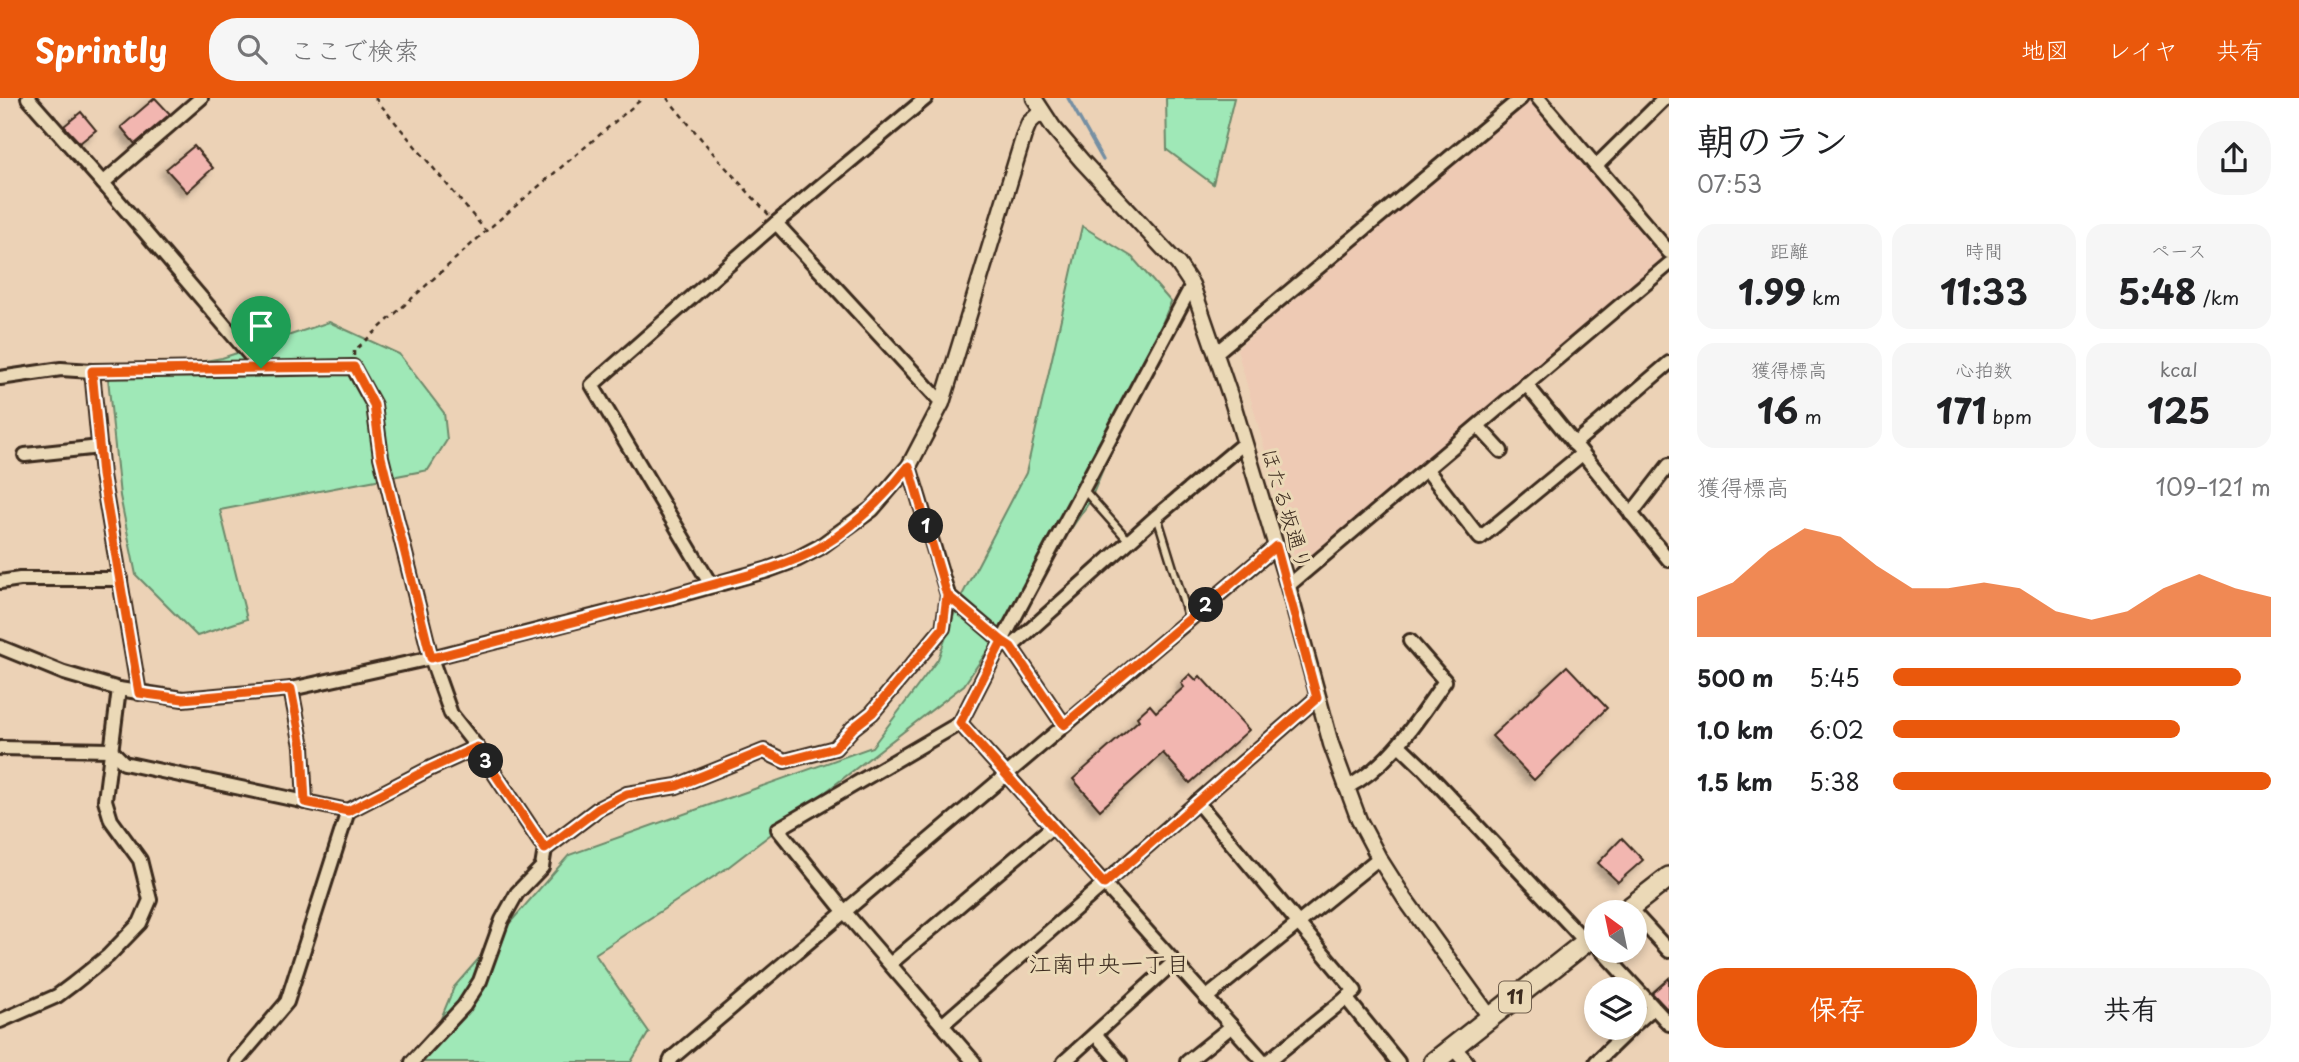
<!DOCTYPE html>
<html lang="ja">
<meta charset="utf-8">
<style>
:root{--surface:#fff;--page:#f6f6f6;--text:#202124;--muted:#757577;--accent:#ea580c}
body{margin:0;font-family:"Playpen Sans","Klee One",sans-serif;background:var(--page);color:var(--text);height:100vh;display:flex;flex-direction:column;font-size:26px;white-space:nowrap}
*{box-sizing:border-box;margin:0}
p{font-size:23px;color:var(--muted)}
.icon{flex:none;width:38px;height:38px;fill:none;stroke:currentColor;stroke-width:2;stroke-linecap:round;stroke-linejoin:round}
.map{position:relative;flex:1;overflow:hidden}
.details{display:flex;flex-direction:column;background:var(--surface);width:630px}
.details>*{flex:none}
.needle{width:46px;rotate:327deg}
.buttons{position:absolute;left:1584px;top:802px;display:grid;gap:14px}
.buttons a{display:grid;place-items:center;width:63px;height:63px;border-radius:50%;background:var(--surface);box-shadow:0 4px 10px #0003;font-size:35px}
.pin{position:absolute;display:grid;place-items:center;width:60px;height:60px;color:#fff;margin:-72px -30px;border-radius:50% 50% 50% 0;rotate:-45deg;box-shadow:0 0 7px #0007}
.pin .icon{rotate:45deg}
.km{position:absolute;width:35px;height:35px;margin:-18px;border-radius:50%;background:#222;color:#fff;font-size:19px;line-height:35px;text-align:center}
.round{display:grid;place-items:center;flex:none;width:74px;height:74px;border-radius:28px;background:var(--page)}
.overview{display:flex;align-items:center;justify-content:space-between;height:119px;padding:0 28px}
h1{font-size:38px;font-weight:700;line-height:52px}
.figures{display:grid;grid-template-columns:repeat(3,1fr);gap:10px;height:119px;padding:7px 28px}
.figures div{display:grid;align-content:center;border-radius:18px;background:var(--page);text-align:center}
.figures b{font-size:35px;font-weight:700}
.figures small{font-size:19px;font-weight:400}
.figures p{font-size:19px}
.chart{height:196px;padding:14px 28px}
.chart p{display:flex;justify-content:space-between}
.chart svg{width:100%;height:126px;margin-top:7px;fill:var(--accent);opacity:.7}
.button{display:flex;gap:14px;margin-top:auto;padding:14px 28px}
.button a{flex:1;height:80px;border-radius:28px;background:var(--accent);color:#fff;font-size:28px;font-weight:700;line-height:80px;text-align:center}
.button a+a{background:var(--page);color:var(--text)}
ul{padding:0 28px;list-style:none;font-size:23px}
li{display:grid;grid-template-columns:112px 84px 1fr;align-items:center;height:52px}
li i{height:18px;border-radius:9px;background:var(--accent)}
header{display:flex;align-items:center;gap:42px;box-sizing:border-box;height:98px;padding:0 35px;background:var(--accent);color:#fff}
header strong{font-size:33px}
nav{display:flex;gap:38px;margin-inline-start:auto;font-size:24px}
.search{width:490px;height:63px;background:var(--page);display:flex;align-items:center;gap:18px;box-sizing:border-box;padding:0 24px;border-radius:28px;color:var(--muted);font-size:26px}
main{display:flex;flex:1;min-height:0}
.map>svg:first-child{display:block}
</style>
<header>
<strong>Sprintly</strong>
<div class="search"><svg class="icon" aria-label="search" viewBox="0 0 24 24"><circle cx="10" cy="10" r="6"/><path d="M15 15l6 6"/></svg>ここで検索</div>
<nav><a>地図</a><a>レイヤ</a><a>共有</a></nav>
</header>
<main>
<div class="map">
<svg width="1669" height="964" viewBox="0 0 1669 964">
<defs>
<filter id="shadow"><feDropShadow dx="-5" dy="5" stdDeviation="3.5" flood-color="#0004"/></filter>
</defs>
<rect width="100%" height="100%" fill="#ecd2b6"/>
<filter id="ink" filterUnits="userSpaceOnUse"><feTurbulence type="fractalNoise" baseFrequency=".0143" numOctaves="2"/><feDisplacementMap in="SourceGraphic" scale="14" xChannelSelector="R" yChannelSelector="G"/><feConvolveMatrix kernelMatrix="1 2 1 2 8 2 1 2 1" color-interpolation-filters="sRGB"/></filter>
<g filter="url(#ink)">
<polygon fill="#eecab4" points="1529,0 1533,0 1665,155 1664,160 1303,470 1297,467 1237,251"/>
<g fill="#9fe8b7" stroke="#6d896a" stroke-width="2">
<polygon points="1166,0 1234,0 1213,86 1167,52"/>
<polygon points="1082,128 1132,159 1171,204 1090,403 964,587 727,770 595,856 649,934 631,964 423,964 454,889 569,757 872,649 938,561 959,503 1026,375"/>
<polygon points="329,224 399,256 444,315 447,342 428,372 220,412 247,521 197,538 136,477 120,398 108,280 222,260"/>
</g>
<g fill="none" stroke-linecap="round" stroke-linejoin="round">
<polyline stroke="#758fa3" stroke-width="3.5" points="1068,0 1103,62"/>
</g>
<g fill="#f2b6b0" stroke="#3b2a1e" stroke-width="2" filter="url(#shadow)">
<polygon points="155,0 170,16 135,46 121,29"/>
<polygon points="81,14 96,32 80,45 64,28"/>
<polygon points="194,48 213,70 187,94 166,71"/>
<polygon points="1567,568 1607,610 1534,682 1492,638"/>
<polygon points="1190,576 1196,582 1200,578 1249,632 1190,685 1163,655 1100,712 1073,681 1139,622 1137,619 1150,607 1156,614 1184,589 1181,585"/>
<polygon points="1622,740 1643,762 1618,784 1598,765"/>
<polygon points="1669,880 1669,913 1652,895"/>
</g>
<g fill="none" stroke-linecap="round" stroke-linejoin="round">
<defs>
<g id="service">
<polyline points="1083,391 1129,443"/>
<polyline points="1157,418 1189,522"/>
</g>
<g id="minor">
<polyline points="28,0 103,85 261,270"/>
<polyline points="1538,0 1669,154"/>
<polyline points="1596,68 1665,0"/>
<polyline points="103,85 201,0"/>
<polyline points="776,125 942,305"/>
<polyline points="1217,254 1521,0"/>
<polyline points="92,273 102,377 139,595"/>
<polyline points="0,280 61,271 92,273 353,269 374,307 381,359 431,560 451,616 477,649 545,751 542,769 517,795 502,822 480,883 464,908 412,964"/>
<polyline points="1526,286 1669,462"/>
<polyline points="1478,328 1501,353"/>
<polyline points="1574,346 1669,265"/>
<polyline points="25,357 100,349"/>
<polyline points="1427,372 1480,440 1582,356"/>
<polyline points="1631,416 1669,367"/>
<polyline points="0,484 20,481 120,481"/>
<polyline points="711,487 592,287 776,125 926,0"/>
<polyline points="1288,488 1669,166"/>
<polyline points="948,497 1002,543 1011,549 1064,627"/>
<polyline points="0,549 64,575 119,591 183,601 291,591 431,560 670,499"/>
<polyline points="1011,549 1157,418 1244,345"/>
<polyline points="291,591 302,648 305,704"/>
<polyline points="960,625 1002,543 1192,187"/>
<polyline points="1399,647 1423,670 1586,844"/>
<polyline points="0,650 111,652 124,665 348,713"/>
<path d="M 1346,690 C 1391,667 1417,622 1445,583 L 1410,543"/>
<polyline points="1197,704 1355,893 1267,964"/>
<polyline points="545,751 598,711 627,696 677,688 764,653 785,663 835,650 853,630 872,615 943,530 948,497 909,368"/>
<polyline points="1634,815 1669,853"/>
<polyline points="1601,852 1669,926"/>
<polyline points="890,866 1052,729"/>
<polyline points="1206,900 1379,760"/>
<polyline points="1346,900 1398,964"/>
<polyline points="0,923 57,898 73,886 108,858 140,825 150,802 140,762 111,722 105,702 119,591"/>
<polyline points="942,927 1317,600"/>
<polyline points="1634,927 1653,910"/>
<polyline points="1095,936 1120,964"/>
<polyline points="236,964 287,904 348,713 429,671 477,649"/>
<polyline points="670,964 672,960 1276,448"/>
<polyline points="974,964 844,813 778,731 960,625 1264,964"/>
<polyline points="1064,964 1174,864"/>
<polyline points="1187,964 1232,928"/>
<polyline points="1596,964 1632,929"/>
</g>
<g id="tertiary">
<polyline points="1034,0 1053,29 1082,63 1178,166 1192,187 1233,306 1288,488 1331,646 1359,722 1379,760 1405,801 1490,919"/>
<polyline points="670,499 767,472 797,461 820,449 872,411 909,368 942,305 1024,37 1029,25 1042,13"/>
<polyline points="1453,949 1466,964"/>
</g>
<g id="primary">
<polyline points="1624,814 1669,779"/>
<polyline points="1434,964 1596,836"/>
</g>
</defs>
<use href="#service" stroke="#3b2a1e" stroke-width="11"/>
<use href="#minor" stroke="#3b2a1e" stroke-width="18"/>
<use href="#tertiary" stroke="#3b2a1e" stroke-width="19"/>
<use href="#primary" stroke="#3b2a1e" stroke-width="24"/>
<g stroke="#3b2a1e" stroke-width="2.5" stroke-dasharray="5 5" stroke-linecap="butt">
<polyline points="375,0 485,132"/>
<polyline points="667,0 718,61 769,117"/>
<polyline points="354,258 354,253 486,133 643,0"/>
</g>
<use href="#service" stroke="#ebd9b7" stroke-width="6"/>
<use href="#minor" stroke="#ebd9b7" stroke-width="12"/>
<use href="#tertiary" stroke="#ebd9b7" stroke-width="14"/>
<use href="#primary" stroke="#ebd9b7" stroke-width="19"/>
</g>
</g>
<g fill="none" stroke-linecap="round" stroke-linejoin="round" filter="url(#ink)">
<defs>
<path id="route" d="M 261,270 L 354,269 L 374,307 L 381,359 L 431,560 C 522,537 613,515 704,489 C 743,478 783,470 819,450 C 855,429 883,401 909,368 L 947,497 L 1002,543 L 960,625 L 1104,786 L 1317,600 L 1276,448 L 1064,627 L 1011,549 L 1002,543 L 947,497 L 943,530 L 872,615 L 853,630 L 835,650 L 785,663 L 764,653 L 677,688 L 627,696 L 598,711 L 545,751 L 477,649 L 429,671 L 348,713 L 305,704 L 302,648 L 291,591 L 183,601 L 139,595 L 102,377 L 92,273 L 261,270"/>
</defs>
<use href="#route" stroke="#fff" stroke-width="14"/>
<use href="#route" stroke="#ea580c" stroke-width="9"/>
</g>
<g text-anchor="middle" stroke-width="6" stroke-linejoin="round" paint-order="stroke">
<rect fill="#ebd9b7" stroke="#705e4c" stroke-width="2" x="1499" y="883.5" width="32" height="31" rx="5"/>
<g font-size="19" font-weight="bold" fill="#3b2a1e">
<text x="1515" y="906">11</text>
</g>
<g font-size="21" fill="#3b2a1e" stroke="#ebd9b7">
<text transform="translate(1286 411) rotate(73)" y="7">ほたる坂通り</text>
</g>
<g font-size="23" fill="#3b2a1e" stroke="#ebd9b7">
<text x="1109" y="874">江南中央一丁目</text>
</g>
</g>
</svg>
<div class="buttons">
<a><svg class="needle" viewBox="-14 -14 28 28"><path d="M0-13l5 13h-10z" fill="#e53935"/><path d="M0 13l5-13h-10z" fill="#757577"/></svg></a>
<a><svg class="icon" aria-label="layers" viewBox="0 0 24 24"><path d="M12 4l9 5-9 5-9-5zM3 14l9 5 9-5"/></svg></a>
</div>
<div class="pin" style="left:261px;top:270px;background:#1e9e55"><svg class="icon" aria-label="arrive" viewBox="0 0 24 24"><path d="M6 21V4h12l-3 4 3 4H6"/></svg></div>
<b class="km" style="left:926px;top:428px">1</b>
<b class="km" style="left:1206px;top:507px">2</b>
<b class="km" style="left:486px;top:663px">3</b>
</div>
<section class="details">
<div class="overview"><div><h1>朝のラン</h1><p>07:53</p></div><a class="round"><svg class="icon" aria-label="share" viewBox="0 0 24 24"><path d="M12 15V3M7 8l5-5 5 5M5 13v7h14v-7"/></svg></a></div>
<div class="figures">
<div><p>距離</p><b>1.99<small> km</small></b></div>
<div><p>時間</p><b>11:33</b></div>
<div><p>ペース</p><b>5:48<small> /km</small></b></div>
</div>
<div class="figures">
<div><p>獲得標高</p><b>16<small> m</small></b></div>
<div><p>心拍数</p><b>171<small> bpm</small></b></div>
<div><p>kcal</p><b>125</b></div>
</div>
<div class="chart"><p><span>獲得標高</span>109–121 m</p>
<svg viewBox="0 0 160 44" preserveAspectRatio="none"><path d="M0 44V30L10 25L20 14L30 6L40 9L50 19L60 27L70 27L80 25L90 27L100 35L110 38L120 35L130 27L140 22L150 27L160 30V44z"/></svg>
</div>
<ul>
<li><b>500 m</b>5:45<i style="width:92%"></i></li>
<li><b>1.0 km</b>6:02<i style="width:76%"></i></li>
<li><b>1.5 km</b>5:38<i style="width:100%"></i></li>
</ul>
<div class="button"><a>保存</a><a>共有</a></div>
</section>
</main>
